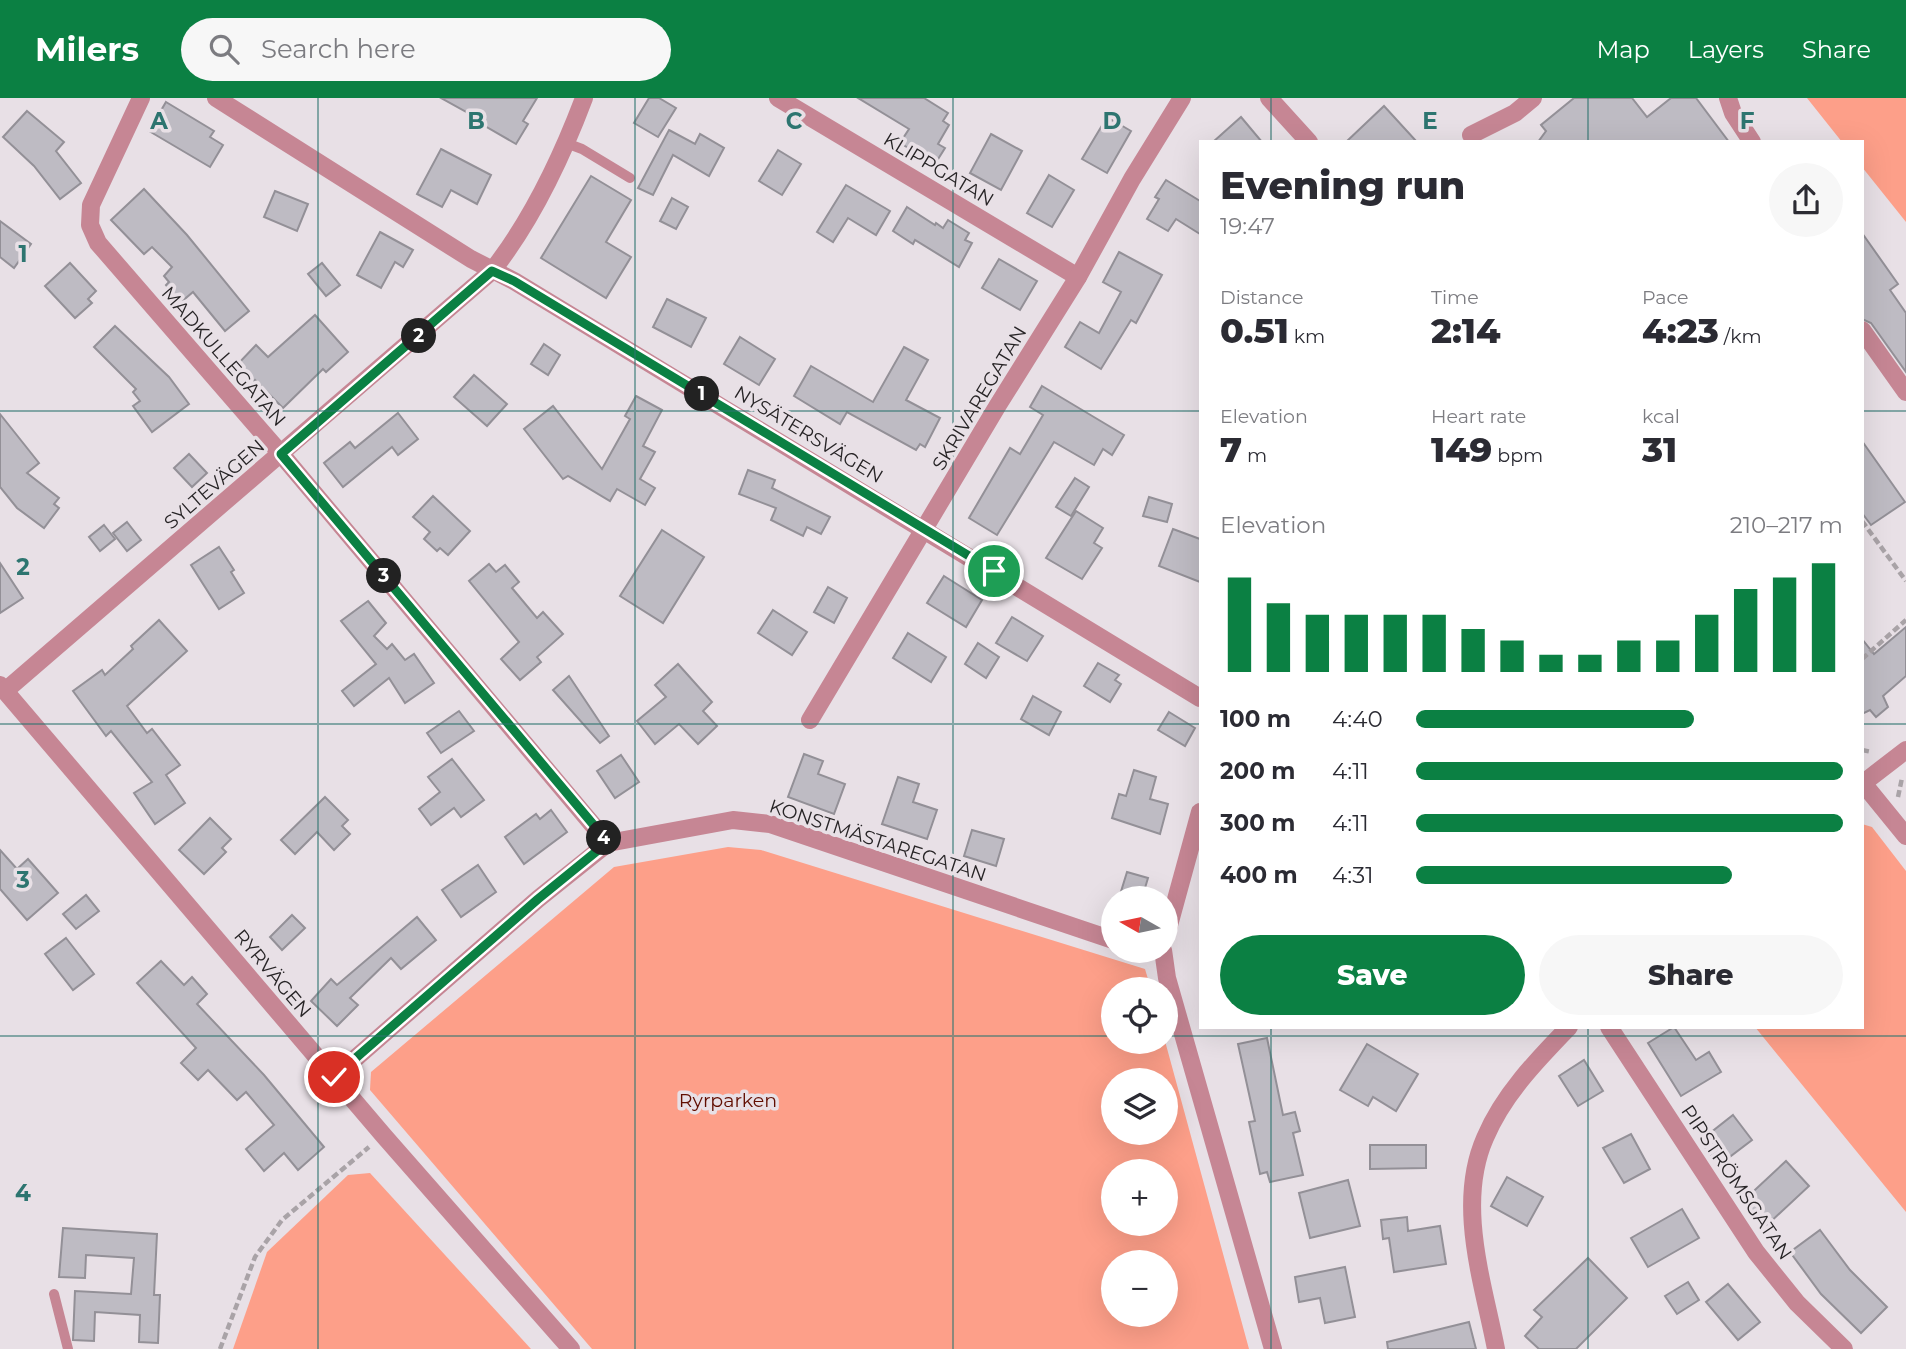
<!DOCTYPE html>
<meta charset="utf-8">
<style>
:root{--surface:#fff;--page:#f7f7f7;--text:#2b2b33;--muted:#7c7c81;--accent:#0b8043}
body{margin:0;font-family:Montserrat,sans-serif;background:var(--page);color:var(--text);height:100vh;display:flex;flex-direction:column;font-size:26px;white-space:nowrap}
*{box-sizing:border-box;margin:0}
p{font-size:23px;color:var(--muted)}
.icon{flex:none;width:38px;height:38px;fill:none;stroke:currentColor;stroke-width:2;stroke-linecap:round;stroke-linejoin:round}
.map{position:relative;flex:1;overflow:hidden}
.side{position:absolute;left:1199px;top:42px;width:665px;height:889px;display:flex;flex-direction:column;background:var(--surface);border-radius:0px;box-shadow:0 7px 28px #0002}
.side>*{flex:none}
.needle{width:46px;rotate:279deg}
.fabs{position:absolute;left:1101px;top:788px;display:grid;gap:14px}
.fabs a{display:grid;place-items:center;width:77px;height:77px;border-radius:50%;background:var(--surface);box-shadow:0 7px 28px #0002;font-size:35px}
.pin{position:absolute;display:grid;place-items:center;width:60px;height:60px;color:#fff;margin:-30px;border:4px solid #fff;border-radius:50%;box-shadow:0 2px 7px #0007}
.km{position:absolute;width:35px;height:35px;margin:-18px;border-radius:50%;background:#222;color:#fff;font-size:19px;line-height:35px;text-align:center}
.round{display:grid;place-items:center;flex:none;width:74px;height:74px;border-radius:37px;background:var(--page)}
.head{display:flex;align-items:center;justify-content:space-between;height:119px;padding:0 21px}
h1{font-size:38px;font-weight:800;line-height:52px}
.metrics{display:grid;grid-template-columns:repeat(3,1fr);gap:10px;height:119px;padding:7px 21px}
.metrics div{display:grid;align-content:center}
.metrics b{font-size:35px;font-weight:800}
.metrics small{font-size:19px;font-weight:400}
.metrics p{font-size:19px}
.chart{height:196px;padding:14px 21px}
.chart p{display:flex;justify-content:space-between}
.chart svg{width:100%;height:126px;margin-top:7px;stroke:var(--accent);stroke-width:6}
.cta{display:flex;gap:14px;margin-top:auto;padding:14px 21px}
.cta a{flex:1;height:80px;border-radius:42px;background:var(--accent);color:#fff;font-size:28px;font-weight:800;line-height:80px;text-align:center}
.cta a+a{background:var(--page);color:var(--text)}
ul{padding:0 21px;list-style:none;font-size:23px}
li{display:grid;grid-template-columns:112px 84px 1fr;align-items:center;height:52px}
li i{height:18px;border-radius:9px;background:var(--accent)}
header{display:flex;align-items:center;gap:42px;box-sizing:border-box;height:98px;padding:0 35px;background:var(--accent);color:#fff}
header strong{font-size:33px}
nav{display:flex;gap:38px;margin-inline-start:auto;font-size:24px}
.search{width:490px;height:63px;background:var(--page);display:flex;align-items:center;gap:18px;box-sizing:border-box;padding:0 24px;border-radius:38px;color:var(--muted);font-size:26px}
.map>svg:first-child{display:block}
</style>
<header>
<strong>Milers</strong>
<div class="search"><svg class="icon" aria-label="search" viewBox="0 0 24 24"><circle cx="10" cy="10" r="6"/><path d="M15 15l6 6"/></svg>Search here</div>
<nav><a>Map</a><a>Layers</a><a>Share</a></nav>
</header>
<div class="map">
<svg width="1906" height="1251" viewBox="0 0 1906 1251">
<rect width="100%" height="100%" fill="#e8e0e6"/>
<g fill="#fd9f89" fill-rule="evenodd">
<polygon points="1807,0 1906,0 1906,124 1862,69 1862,44 1842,44"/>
<polygon points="1862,726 1872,729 1906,773 1906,1114 1755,929 1862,929"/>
<path d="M 728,749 L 761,752 L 1145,871 L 1151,891 L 1113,891 L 1113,943 L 1165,943 L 1249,1251 L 592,1251 L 370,992 L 371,974 L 614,769 ZM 1113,982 L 1166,982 L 1166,1034 L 1113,1034 ZM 1113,1073 L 1166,1073 L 1166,1125 L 1113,1125 ZM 1113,1164 L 1166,1164 L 1166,1216 L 1113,1216 Z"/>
<polygon points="370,1075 531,1251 233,1251 267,1154 348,1077"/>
</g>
<g fill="#bebbc3" stroke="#939097" stroke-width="2">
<polygon points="441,0 537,0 523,23 528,26 516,46 485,28 486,25"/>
<polygon points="649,0 659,0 676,10 658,39 634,25"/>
<polygon points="858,0 924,0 948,15 943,23 949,27 938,46 945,50 935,66 900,45 909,31"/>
<polygon points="1574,0 1632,0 1647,19 1671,0 1696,0 1729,44 1538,44 1546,33 1541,27"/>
<polygon points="166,4 214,33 210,39 223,47 210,69 149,33"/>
<polygon points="1384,8 1417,44 1346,44"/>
<polygon points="27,13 64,44 56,53 81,85 60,101 34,68 3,39"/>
<polygon points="1107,19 1131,33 1107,75 1082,61"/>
<polygon points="1241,19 1262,44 1213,44"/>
<polygon points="669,32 695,46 700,36 724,50 709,78 673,57 653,97 638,90"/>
<polygon points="991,36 1022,53 1001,92 970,75"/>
<polygon points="441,51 491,77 477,106 451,92 442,109 417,96"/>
<polygon points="778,52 801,66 782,97 759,83"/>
<polygon points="1049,77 1074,92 1052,129 1027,115"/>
<polygon points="591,78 631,102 606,144 631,159 606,200 541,160"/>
<polygon points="1166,82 1200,103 1200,136 1176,121 1168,133 1147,121 1159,101 1155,99"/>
<polygon points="846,87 890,113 876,137 848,120 833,144 817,134"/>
<polygon points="144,91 187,137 249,213 225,233 193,194 180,205 166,187 169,184 164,178 172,169 152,149 144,156 111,122"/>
<polygon points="275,93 308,106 297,133 264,119"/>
<polygon points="672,100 688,109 676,131 660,123"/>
<polygon points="907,109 935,127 936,125 943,130 948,122 969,135 965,142 972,145 959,169 915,142 913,146 893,133"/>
<polygon points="0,123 31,146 14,170 0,159"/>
<polygon points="380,134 413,152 403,169 395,164 381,190 357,177"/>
<polygon points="1862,135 1898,186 1890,192 1906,215 1906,274 1871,225 1862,221"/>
<polygon points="1119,154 1162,177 1136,225 1131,222 1101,271 1065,249 1080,224 1099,235 1121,194 1103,184"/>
<polygon points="999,161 1037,183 1020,212 982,190"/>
<polygon points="70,165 96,193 88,201 92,205 75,220 45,188"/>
<polygon points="322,165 340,187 326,198 308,176"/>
<polygon points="667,201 706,220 691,249 653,229"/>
<polygon points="315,217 348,254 326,274 323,271 283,310 255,282 252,285 236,268 256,247 268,259"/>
<polygon points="115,228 169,279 189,306 152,334 133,308 140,303 133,294 136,291 94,249"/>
<polygon points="740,239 775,261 759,287 724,266"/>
<polygon points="544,246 560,257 548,277 531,266"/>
<polygon points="904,249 928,262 906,302 940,320 925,349 920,346 916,352 847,314 840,326 794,298 811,268 873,304"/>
<polygon points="474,277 507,306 487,328 454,299"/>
<polygon points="1042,288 1124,337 1112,357 1103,351 1094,367 1054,344 997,437 969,420 1010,350 1020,356 1043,317 1030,309"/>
<polygon points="636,298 662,312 643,348 655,354 640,381 655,390 645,407 617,391 610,403 568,378 563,381 524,331 553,308 602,371 630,321 625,318"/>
<polygon points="398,315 418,341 398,357 392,349 343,389 324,365 350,344 355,350"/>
<polygon points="0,316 39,365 27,375 59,400 54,406 59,410 44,430 17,410 0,389"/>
<polygon points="1862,343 1905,404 1871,427 1862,415"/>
<polygon points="189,356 207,375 192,389 174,370"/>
<polygon points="748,372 775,382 772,390 830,419 821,436 807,429 803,438 771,422 776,410 739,396"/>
<polygon points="1075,380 1089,389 1071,418 1056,409"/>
<polygon points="433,398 470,433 448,457 440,450 437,453 424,441 430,434 413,419"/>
<polygon points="1149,399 1172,406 1167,424 1143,418"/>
<polygon points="1076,413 1103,430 1094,445 1102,450 1082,481 1046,460"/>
<polygon points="127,424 141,442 127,453 113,435"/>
<polygon points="104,427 115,441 100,453 89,439"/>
<polygon points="1173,431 1200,441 1200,484 1159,468"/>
<polygon points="662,432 704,459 663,525 620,498"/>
<polygon points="219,449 234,472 231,474 244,495 219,511 191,467"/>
<polygon points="0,465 23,500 0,515"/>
<polygon points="489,466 496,474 505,467 519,484 512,490 537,520 543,514 563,536 537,559 541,564 520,582 501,561 519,544 469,483"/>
<polygon points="944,478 982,502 966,529 927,505"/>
<polygon points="828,489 847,500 834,525 814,514"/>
<polygon points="368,503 386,525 374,538 387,551 392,546 405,562 414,556 434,585 405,605 389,580 354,608 342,593 376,566 341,523"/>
<polygon points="773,512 807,534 792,557 758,535"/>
<polygon points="1012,519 1043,538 1027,563 996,545"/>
<polygon points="159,522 187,553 127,608 147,635 152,631 180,667 166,677 185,705 155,726 134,695 152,684 111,633 106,638 73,593 102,572 105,577 133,551 131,548"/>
<polygon points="1906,529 1906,578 1883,598 1888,609 1876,619 1870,612 1862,616 1862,541 1874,556"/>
<polygon points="908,535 946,559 931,584 893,560"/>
<polygon points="978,545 999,559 986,580 965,566"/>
<polygon points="1098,565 1119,577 1115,582 1121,586 1110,604 1084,588"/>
<polygon points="678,566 712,604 703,613 717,628 698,646 679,626 655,646 637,623 666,599 655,587"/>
<polygon points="569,578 609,638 600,645 553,592"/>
<polygon points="1033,598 1061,614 1049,637 1021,621"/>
<polygon points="459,613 474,633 441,655 427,635"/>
<polygon points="1169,614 1195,630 1185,648 1158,632"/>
<polygon points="804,656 823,663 818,676 845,686 834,716 788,699"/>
<polygon points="621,657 639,684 615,700 597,673"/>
<polygon points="452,661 484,702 461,719 454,710 431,727 419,711 440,694 428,679"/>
<polygon points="1134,672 1156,679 1150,701 1168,706 1160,736 1112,720 1119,696 1126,698"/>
<polygon points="898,679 919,686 913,704 937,712 927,741 882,726"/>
<polygon points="325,699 348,722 342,728 350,736 334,752 317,734 295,756 281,742"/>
<polygon points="551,712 567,734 524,766 505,739 536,716 540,721"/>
<polygon points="210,720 231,741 222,750 226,754 204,776 179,752"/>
<polygon points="972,732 1004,741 996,768 964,758"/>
<polygon points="0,752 17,771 28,761 58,795 27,822 0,791"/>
<polygon points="478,767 496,794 461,819 442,792"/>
<polygon points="1127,774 1148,780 1142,800 1119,800"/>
<polygon points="86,797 99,813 76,831 63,816"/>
<polygon points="292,817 305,830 282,852 270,839"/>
<polygon points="417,819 436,842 401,871 391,860 350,900 358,907 337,928 311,903 331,881 337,887"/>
<polygon points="66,840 94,876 73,892 45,856"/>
<polygon points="161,863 184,887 192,879 207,896 197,906 264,977 324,1049 298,1072 284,1055 264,1073 246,1051 274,1027 246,994 237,1002 208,972 198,982 181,965 196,950 137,885"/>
<polygon points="1674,929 1696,962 1709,954 1721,974 1681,998 1648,945"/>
<polygon points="1267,940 1283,1017 1295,1014 1300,1033 1293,1035 1303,1077 1270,1084 1267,1074 1260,1076 1249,1024 1255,1023 1238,946"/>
<polygon points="1367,946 1418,976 1396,1013 1373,999 1368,1008 1340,992"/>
<polygon points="1584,962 1603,993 1578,1008 1559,978"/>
<polygon points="1733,1017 1752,1042 1719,1067 1700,1043"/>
<polygon points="1631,1036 1650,1071 1624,1085 1603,1050"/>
<polygon points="1370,1047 1426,1047 1426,1070 1370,1071"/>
<polygon points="1786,1063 1809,1088 1766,1128 1743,1103"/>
<polygon points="1507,1079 1543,1099 1527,1128 1491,1108"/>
<polygon points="1348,1082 1360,1128 1310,1140 1299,1095"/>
<polygon points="1682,1111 1699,1140 1648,1169 1631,1140"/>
<polygon points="1407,1119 1408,1133 1440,1128 1446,1166 1394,1174 1389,1140 1383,1141 1381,1122"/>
<polygon points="63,1130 157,1136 154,1197 160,1197 158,1245 139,1244 140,1217 95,1214 94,1243 73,1242 75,1193 131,1196 134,1160 86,1157 85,1180 59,1179"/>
<polygon points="1820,1132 1850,1172 1887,1209 1861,1235 1821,1196 1790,1154"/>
<polygon points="1588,1160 1627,1200 1576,1251 1539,1251 1525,1238 1542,1219 1534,1212"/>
<polygon points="1345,1169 1355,1219 1325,1225 1320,1200 1299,1204 1295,1179"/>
<polygon points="1688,1184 1699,1202 1677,1216 1665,1198"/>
<polygon points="1728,1186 1760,1224 1738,1242 1706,1204"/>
<polygon points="1469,1224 1476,1251 1388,1251 1387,1244"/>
</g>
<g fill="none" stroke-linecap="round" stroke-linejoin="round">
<g stroke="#a9a3a7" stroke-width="4.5" stroke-dasharray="7 3.5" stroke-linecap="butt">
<polyline points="1862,423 1906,483"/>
<polyline points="1862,561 1906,522"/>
<polyline points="1862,652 1872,654"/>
<polyline points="1898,699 1902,680"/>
<polyline points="220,1251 255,1159 282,1122 369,1049"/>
</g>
<g stroke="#c68694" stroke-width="10">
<polyline points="566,45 582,51 630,80"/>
<polyline points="54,1196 68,1251"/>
</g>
<g stroke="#c68694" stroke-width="18">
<polyline points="141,0 91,107 90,127 98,145 281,356 608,745"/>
<polyline points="778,0 1078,179"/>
<polyline points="1269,0 1309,44"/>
<polyline points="1728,0 1733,15 1752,44"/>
<polyline points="1471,37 1515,15 1533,0"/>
<polyline points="1862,232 1906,294"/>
<polyline points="0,587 384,1038 571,1251"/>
<path d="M 5,593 L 492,173 C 532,122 561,61 584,0"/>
<polyline points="810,622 998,307 1078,179 1132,81 1182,0"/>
<polyline points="1862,684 1906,738"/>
<polyline points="1166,838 1200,714"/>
<polyline points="1163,852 1167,880 1273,1251"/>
<polyline points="1609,929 1756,1154 1797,1205 1844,1251"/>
<polyline points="334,979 538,801 608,745 733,722 770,726 1113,842"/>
<path d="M 1496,1251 C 1483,1184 1456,1106 1485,1040 C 1503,997 1537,962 1569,929"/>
</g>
<g stroke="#c68694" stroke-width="18">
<polyline points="216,0 471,161 514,183 1200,600"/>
<polyline points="1862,686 1906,652"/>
</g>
</g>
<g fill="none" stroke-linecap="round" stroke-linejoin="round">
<defs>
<polyline id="route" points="334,979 538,801 608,744 281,356 492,173 514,183 994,473"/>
</defs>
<use href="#route" stroke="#fff" stroke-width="14"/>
<use href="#route" stroke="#0b8043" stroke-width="9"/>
</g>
<path fill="none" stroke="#2d7570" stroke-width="2" stroke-opacity="0.55" d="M 318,0 L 318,1251M 635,0 L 635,1251M 953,0 L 953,1251M 1271,0 L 1271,44M 1588,0 L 1588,44M 0,313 L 1200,313M 1862,313 L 1906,313M 0,626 L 1200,626M 1862,626 L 1906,626M 1271,929 L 1271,1251M 1588,929 L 1588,1251M 0,938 L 1113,938M 1166,938 L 1906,938"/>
<g text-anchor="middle" stroke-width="7" stroke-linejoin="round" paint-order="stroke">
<g font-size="19" fill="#272426" stroke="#e8e0e6">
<text transform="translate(939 71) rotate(31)" y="7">KLIPPGATAN</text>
<text transform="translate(224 258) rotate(49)" y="7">MADKULLEGATAN</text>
<text transform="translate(979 300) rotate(-59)" y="7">SKRIVAREGATAN</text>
<text transform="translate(809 336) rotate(31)" y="7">NYSÄTERSVÄGEN</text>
<text transform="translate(214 386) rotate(-41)" y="7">SYLTEVÄGEN</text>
<text transform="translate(878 742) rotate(18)" y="7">KONSTMÄSTAREGATAN</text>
<text transform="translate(273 875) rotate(50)" y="7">RYRVÄGEN</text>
<text transform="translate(1737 1084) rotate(56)" y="7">PIPSTRÖMSGATAN</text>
</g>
<g font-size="19" fill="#610d00" stroke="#e8e0e6">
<text x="728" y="1009">Ryrparken</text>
</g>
</g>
<g font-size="23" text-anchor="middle" font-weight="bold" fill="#2d7570" stroke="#e8e0e6" stroke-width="7" stroke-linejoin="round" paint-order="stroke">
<text x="159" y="31">A</text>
<text x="476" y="31">B</text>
<text x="794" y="31">C</text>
<text x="1112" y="31">D</text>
<text x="1430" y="31">E</text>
<text x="1747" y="31">F</text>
<text x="23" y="164">1</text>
<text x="23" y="477">2</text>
<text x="23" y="790">3</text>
<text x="23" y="1103">4</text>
</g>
</svg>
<div class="fabs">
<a><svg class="needle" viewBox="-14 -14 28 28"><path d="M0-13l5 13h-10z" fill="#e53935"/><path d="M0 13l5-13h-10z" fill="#7c7c81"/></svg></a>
<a><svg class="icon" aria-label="locate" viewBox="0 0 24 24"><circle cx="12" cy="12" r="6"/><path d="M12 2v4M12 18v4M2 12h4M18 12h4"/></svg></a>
<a><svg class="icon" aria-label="layers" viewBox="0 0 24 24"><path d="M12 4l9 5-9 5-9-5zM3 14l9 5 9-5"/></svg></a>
<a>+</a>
<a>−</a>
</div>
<div class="pin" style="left:994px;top:473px;background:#1e9e55"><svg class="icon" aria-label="arrive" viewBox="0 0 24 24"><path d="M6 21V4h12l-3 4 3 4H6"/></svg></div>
<div class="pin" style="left:334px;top:979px;background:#d93025"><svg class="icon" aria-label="check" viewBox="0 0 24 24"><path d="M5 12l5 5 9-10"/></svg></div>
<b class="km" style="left:702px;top:296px">1</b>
<b class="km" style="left:419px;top:238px">2</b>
<b class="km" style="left:384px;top:478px">3</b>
<b class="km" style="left:604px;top:740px">4</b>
<section class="side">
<div class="head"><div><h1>Evening run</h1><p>19:47</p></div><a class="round"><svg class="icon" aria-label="share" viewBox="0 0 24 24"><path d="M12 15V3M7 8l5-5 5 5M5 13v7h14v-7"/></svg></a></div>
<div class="metrics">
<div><p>Distance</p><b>0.51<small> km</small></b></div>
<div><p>Time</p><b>2:14</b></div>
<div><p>Pace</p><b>4:23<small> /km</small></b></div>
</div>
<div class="metrics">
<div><p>Elevation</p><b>7<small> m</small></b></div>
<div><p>Heart rate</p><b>149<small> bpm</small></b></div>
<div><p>kcal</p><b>31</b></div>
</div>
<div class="chart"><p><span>Elevation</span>210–217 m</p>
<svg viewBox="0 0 160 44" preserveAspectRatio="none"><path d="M5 44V11M15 44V20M25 44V24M35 44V24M45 44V24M55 44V24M65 44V29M75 44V33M85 44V38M95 44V38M105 44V33M115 44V33M125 44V24M135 44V15M145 44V11M155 44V6"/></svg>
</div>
<ul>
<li><b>100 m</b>4:40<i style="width:65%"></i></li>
<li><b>200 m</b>4:11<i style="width:100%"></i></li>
<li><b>300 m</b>4:11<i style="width:100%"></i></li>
<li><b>400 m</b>4:31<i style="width:74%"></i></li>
</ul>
<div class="cta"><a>Save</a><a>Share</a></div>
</section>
</div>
